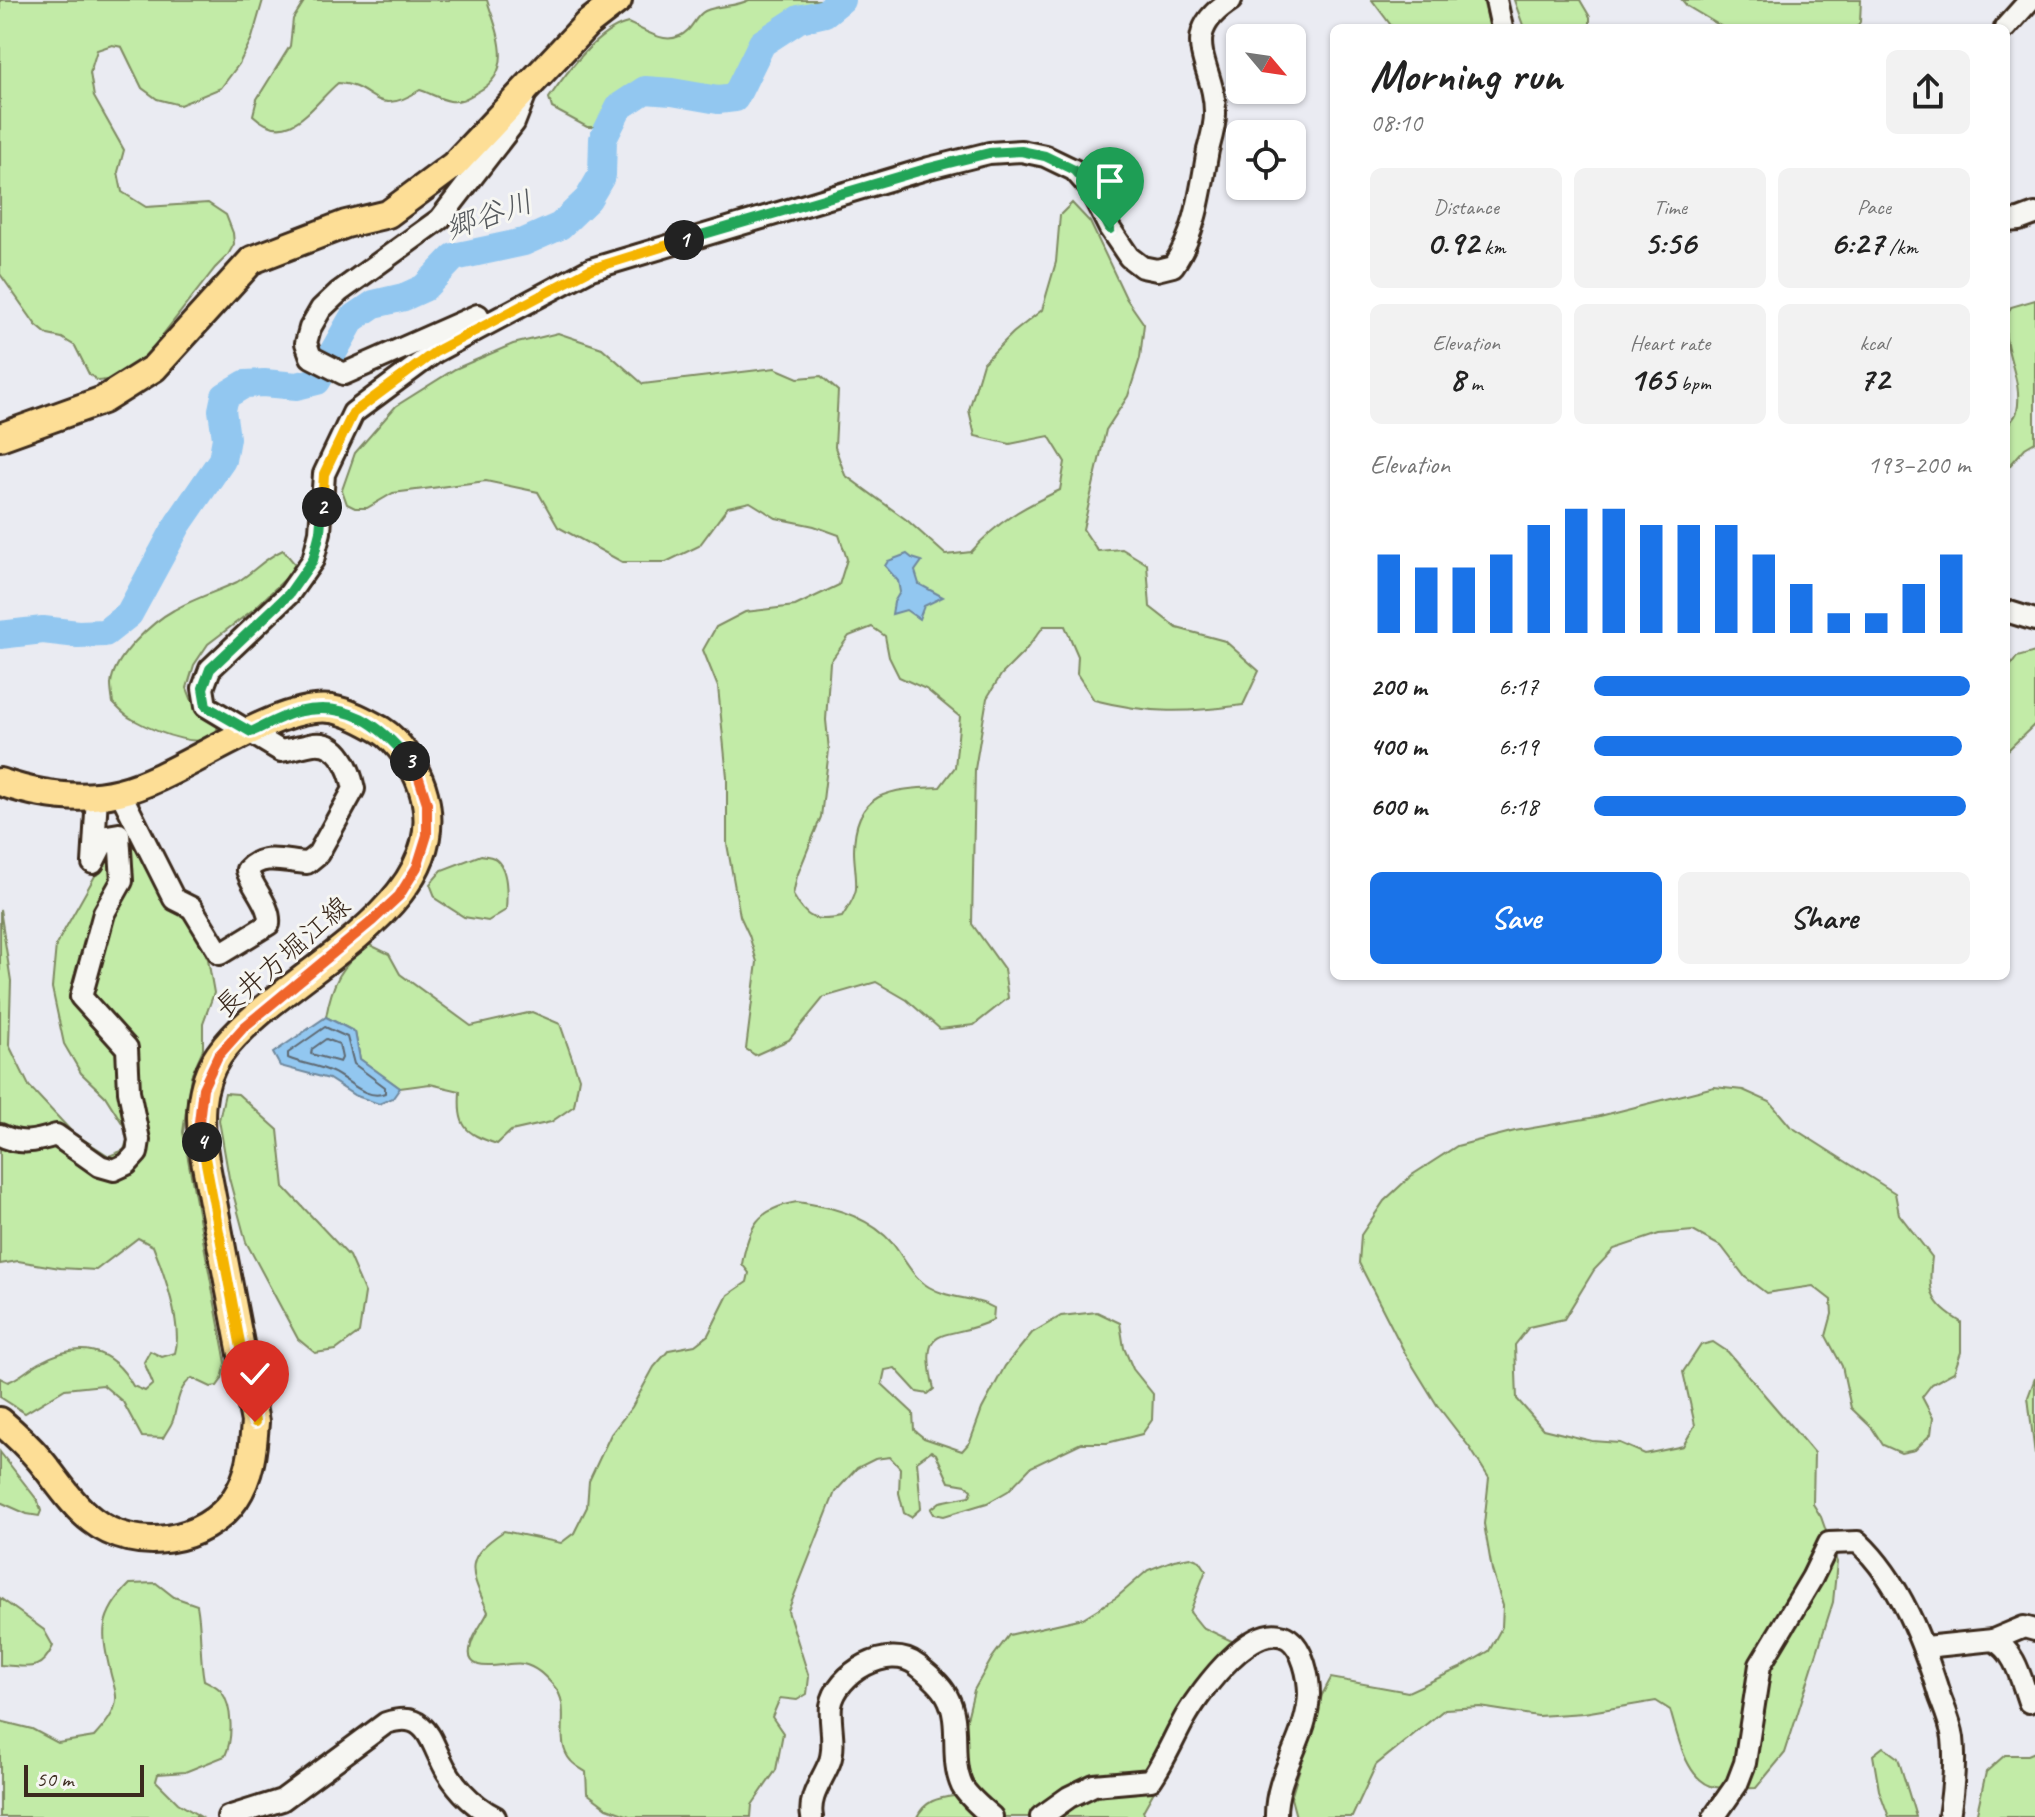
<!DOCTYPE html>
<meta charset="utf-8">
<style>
:root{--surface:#fff;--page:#f2f2f2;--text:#222;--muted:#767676;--accent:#1a73e8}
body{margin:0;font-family:Caveat,"Klee One",sans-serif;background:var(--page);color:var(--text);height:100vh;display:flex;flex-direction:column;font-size:30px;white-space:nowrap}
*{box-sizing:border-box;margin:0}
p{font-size:26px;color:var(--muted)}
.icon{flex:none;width:44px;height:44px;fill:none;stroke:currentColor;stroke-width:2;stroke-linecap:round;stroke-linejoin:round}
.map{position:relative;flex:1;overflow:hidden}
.drawer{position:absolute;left:1330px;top:24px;width:680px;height:956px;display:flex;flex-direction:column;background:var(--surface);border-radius:12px;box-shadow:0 2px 6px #0004}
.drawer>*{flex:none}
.needle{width:52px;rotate:119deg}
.fabs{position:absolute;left:1226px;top:24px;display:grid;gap:16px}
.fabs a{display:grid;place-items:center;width:80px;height:80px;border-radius:12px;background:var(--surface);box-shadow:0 2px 6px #0004;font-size:40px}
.scale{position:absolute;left:24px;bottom:20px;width:120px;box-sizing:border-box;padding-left:8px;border:4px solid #3b2a1e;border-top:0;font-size:22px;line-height:28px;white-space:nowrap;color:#3b2a1e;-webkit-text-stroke:6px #f6f6f2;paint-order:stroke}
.pin{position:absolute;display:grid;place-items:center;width:68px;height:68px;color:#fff;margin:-82px -34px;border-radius:50% 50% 50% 0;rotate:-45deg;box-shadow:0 0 8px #0007}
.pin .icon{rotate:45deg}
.km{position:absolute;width:40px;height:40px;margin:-20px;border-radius:50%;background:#222;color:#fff;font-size:22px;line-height:40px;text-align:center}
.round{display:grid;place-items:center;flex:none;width:84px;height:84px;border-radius:12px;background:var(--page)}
.headline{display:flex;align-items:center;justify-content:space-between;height:136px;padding:0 40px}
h1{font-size:44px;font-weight:700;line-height:60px}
.stats{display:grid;grid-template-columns:repeat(3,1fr);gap:12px;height:136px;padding:8px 40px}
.stats div{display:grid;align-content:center;border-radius:12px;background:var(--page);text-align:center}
.stats b{font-size:34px;font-weight:700}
.stats small{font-size:22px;font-weight:400}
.stats p{font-size:22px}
.chart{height:224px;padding:16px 40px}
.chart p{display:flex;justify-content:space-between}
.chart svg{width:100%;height:144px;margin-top:8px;stroke:var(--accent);stroke-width:6}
.cta{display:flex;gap:16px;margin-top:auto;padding:16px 40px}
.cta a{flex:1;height:92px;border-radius:12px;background:var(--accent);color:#fff;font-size:32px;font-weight:700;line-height:92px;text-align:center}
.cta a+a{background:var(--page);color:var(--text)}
ul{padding:0 40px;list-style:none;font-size:26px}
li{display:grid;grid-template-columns:128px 96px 1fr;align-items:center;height:60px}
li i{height:20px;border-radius:10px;background:var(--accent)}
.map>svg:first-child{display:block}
</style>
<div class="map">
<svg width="2035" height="1817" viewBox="0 0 2035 1817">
<rect width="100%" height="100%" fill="#eaebf2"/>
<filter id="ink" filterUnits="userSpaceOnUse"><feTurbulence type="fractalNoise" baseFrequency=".0125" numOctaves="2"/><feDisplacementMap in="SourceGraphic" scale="16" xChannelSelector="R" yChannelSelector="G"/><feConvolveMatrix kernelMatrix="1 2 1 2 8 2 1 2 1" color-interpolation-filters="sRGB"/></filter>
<g filter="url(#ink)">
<g fill="#c2eba7" stroke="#7e8a62" stroke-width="2" fill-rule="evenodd">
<polygon points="0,0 263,0 252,38 239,64 221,88 180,105 157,99 142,88 122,47 112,45 97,50 90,73 94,97 124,150 118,172 122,192 146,207 208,203 226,215 233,233 234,244 228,255 215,268 139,365 115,379 98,381 89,374 75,346 62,338 48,335 36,325 0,274"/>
<path d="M 305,0 L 487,0 C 497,32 516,70 479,91 C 470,96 461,103 450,101 C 439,99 430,93 420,90 C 373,120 376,85 338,83 C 312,105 289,149 253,115 L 257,99 L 290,46 L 293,19 Z"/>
<path d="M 749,0 L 835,0 L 823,10 L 798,17 L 759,41 L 733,95 C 705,99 669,80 645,87 C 624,92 612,114 597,127 L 587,127 L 552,108 L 549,98 C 566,73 597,30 628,23 C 647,31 669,49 688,30 C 694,24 697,15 705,11 C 719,5 735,7 749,0 Z"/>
<polygon points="1372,0 1483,0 1490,28 1393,28"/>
<polygon points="1514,0 1580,0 1590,17 1590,28 1524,28"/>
<polygon points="1682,0 1861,0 1860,22 1856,28 1724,28 1687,6"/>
<path d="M 1072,203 L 1090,222 L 1126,298 L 1144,324 L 1140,358 L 1128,396 L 1106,430 L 1083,529 L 1098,551 L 1122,549 L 1147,564 L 1150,607 L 1177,628 L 1225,641 L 1259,671 L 1243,705 C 1187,713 1149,714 1094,700 L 1077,674 L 1078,656 L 1065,626 L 1044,626 L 1024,652 L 1001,675 L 987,698 L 975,769 L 972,924 L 1004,969 L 1008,998 L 974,1025 L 940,1029 L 907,1000 L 876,982 L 824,997 L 789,1040 L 755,1055 L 746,1049 L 757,962 L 749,935 L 740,916 L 727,844 L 727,777 L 718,687 L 703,650 L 716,627 L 745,612 L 795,606 L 839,585 L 847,559 L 839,535 L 814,526 L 776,518 L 750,502 L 728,507 L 699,546 L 666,562 L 622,562 L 558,527 L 538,492 L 486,481 L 393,493 L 367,508 L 355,508 L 347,504 L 342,490 L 355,453 L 396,406 L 455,369 L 513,344 L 558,333 L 602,348 L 643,384 L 775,368 L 798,378 L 821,376 L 838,391 L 835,447 L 845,475 L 908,521 L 946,555 L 971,552 C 999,520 1022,508 1060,490 L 1065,462 L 1049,436 L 1010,444 L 975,436 L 969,410 L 983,363 L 1013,333 L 1042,310 L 1056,262 L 1060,215 ZM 872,627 L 885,636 L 889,657 L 899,677 L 926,689 L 960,717 L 955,767 L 940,787 C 890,789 854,791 854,851 C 854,863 857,877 856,889 C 855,898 847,909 842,917 C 815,922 807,920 793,895 L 797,876 L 821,817 L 829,750 L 826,720 L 830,662 L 849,636 Z"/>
<path d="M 2035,300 L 2035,442 L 2025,448 L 2006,470 C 2006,458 2002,438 2007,427 C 2010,421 2016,417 2017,411 C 2025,375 1993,340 2011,307 Z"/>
<path d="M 283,550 L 295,564 L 288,576 L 254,609 L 208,644 L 194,665 L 187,688 L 192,701 L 218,723 C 217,760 150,729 132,719 C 125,716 119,709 113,703 C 112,697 111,690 111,684 C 113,658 152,622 174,610 C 193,599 216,592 237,582 C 254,572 263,559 283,550 Z"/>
<polygon points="2035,652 2035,724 2006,752 2006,672 2017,657"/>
<path d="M 113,844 L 130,845 L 138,849 L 187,913 L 208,959 L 214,993 L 203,1023 L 203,1049 L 191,1076 L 183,1132 L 226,1363 L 222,1379 L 217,1386 L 211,1387 L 192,1378 C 177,1389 178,1404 173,1420 C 171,1426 166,1432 163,1438 L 142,1437 L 123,1402 L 103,1385 L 65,1389 L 25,1413 L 0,1397 L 0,1378 L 8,1382 C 21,1377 29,1368 41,1362 C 79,1341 112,1347 133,1386 L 145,1391 L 153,1384 L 144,1362 L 150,1351 L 162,1357 L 175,1353 C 183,1326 164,1273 153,1246 L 138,1238 L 96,1270 L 60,1268 L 18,1261 L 0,1264 L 0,909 L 11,981 L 9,1045 L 29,1086 L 72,1132 L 109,1156 L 124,1150 L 129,1134 L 105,1096 L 81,1073 L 64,1044 L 52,988 L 56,945 Z"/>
<path d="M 481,855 C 485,856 490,856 494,858 C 509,867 507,896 506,910 L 488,921 L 464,917 L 436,899 L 430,884 L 442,870 Z"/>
<path d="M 368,944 L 389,954 L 400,974 L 471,1026 L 532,1012 L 560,1024 L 579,1078 L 574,1106 L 551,1122 L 511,1131 L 497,1144 C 463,1133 458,1126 460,1091 L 430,1084 L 400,1088 L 360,1059 L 355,1032 L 326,1017 C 332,982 341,967 368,944 Z"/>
<path d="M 1714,1087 L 1743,1090 L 1770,1102 L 1790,1126 L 1895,1193 L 1899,1214 L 1932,1257 C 1928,1292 1930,1304 1961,1322 L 1961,1352 L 1954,1372 L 1932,1384 L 1922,1397 L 1933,1418 L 1931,1434 L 1915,1450 L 1901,1453 L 1883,1445 L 1872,1428 L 1851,1408 L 1842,1366 L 1826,1336 L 1832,1314 L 1831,1300 L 1813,1286 L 1766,1293 L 1745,1277 L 1722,1247 L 1693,1231 L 1659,1234 L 1614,1249 L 1594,1270 L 1564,1319 L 1529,1327 L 1515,1345 L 1517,1399 L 1543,1429 L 1592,1441 L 1620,1443 L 1645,1454 L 1683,1446 L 1695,1425 L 1683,1372 L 1701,1345 L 1713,1342 L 1728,1352 L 1814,1453 L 1813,1504 L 1821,1517 L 1837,1562 L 1833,1602 L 1785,1753 L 1756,1788 C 1742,1788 1724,1790 1711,1786 C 1685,1777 1677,1733 1670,1710 L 1656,1701 L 1584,1713 L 1538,1716 L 1480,1707 L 1445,1709 L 1376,1765 L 1352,1817 L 1296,1817 L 1291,1798 L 1322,1695 L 1331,1678 L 1408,1692 L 1460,1668 L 1489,1651 L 1502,1627 L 1503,1606 L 1492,1570 L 1484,1524 L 1489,1478 L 1470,1448 L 1437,1405 L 1405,1353 L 1359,1263 L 1361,1235 L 1384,1201 L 1412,1175 L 1457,1146 L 1515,1131 L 1596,1117 Z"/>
<polygon points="225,1093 238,1094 278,1130 284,1187 349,1256 365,1293 359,1333 336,1350 315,1353 298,1339 246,1242 229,1178 219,1120"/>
<path d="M 797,1202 C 831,1206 870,1217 893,1244 C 904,1258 913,1278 929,1287 C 951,1300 973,1296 994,1308 L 993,1320 C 946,1343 917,1319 934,1389 L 928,1394 L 917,1392 L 895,1368 L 885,1370 L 882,1384 L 913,1413 L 914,1430 L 924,1438 L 962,1451 L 970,1442 L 982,1409 L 1005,1366 L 1032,1333 L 1061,1316 L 1097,1312 L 1120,1323 L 1124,1348 L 1133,1369 L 1153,1394 L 1152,1420 L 1142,1434 L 1107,1443 L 1081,1443 L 1031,1467 L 1008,1491 L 987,1503 L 944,1516 L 934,1514 L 931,1509 L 940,1502 L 970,1496 L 972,1490 L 966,1485 L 949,1482 L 936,1454 L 931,1451 L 917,1461 L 921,1508 L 911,1517 L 904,1513 L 899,1493 L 900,1468 L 890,1457 L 875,1459 L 857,1468 L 835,1492 L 788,1611 L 809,1677 L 807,1694 L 797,1700 L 780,1698 L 772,1717 L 783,1733 L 776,1770 L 752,1805 L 751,1817 L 632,1817 L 607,1808 L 587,1793 L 586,1772 C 582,1769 575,1766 571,1761 C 552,1740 574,1707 553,1685 C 544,1675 536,1667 523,1664 C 510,1660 461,1680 471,1645 C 474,1633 483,1623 488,1612 C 470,1570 462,1559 504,1531 L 561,1543 L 574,1533 L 587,1507 L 589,1481 L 611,1434 L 632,1407 L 654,1367 L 669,1350 L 695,1345 L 708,1335 L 728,1295 L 747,1282 L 749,1273 L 742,1264 C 749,1226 757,1209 797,1202 Z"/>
<polygon points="2035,1378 2035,1455 2028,1397"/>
<polygon points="0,1452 38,1501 41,1511 39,1516 27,1514 0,1502"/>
<path d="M 1190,1557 L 1200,1561 L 1206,1570 L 1190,1612 L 1202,1627 L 1234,1642 L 1241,1655 L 1184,1738 L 1143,1811 L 1146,1817 L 917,1817 C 925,1801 937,1798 954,1796 L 966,1773 L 963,1753 L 966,1723 L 974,1690 L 992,1658 L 1009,1635 L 1083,1618 L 1117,1597 L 1148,1570 L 1174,1560 Z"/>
<path d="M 156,1583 L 174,1597 L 197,1605 C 202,1631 199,1655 204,1680 C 210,1683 217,1686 221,1691 C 233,1707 233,1739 225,1756 L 185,1772 L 158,1774 L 156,1781 L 178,1803 L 201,1817 L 0,1817 L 0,1721 L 32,1729 L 58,1743 L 94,1737 C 103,1727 115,1714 116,1700 C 117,1693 113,1683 111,1675 C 101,1633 98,1616 130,1584 Z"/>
<path d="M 0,1598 L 44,1630 L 53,1646 C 40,1674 27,1666 0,1665 Z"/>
<polygon points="1883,1747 1898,1758 1916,1817 1889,1817 1879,1790 1873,1755"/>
<polygon points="2035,1752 2035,1817 1976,1817 1986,1772 2005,1755 2028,1755"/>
</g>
<g fill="#92c7f0" stroke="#6f889c" stroke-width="2">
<polygon points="907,554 912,558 922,561 915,571 919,584 943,597 924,606 919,619 906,610 892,614 894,602 900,592 898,581 885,566 888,561"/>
<polygon points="326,1017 355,1032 360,1059 400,1088 393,1098 379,1104 354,1095 329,1079 280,1066 273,1053"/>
</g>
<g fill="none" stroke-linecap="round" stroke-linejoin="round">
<g stroke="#5e6972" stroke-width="2">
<path d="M 325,1027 L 347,1037 L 354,1064 L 385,1087 L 385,1093 C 366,1101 348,1079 332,1072 C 318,1065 302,1064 288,1058 L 288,1053 Z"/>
<polygon points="326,1039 339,1044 342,1058 340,1062 311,1054 312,1049"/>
</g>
<polyline stroke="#92c7f0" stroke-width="28" points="0,635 43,630 78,634 105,633 129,614 178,524 222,460 226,438 222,410 225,396 245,384 264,383 297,386 317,381 352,319 374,304 404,297 424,288 454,257 524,242 560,226 588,199 602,175 603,139 619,107 645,90 672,92 718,100 735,98 762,43 799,19 825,13 841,0"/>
<defs>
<g id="minor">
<polyline points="1496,0 1502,28"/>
<polyline points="2005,28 2030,0"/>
<polyline points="2006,221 2019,220 2035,214"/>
<polyline points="478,315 344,374 311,357 306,343 310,328 321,309 339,292 440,219 514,123 525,95"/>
<polyline points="2006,611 2035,620"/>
<path d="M 120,792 L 174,899 L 192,908 L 220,954 L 269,924 C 271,905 252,888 247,870 C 263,852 285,862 307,863 L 318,854 L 354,789 C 350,769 339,741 314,744 C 303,746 292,749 281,751 L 206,706 L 203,688 L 210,669 L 289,594 L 313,560 L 320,532 L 324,474 L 353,413 L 435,352 L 591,269 L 929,168 L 989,153 L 1021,151 L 1045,156 L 1074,170 L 1089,187 L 1110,229 L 1129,257 L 1142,267 L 1157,270 L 1173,266 C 1196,234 1201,189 1208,150 C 1211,139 1215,126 1215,114 C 1216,65 1174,37 1231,0"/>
<path d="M 0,1135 C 20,1145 35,1142 56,1135 L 100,1166 L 114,1170 L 127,1164 L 137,1153 L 139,1140 L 129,1091 L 127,1048 L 81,997 L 104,913 L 122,881 L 119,834 L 107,836 L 93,863 L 97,796"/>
<polyline points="1993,1640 2024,1627 2035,1630"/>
<path d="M 1925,1647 L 1993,1640 C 2016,1651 2021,1680 2029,1702"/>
<path d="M 228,1817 L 282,1800 L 386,1723 C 398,1719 411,1717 421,1726 C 431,1734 434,1747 440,1758 C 451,1783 471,1805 495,1817"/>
<path d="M 812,1817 C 808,1796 823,1780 830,1761 C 836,1743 829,1723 831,1706 C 836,1673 889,1643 917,1665 C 927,1673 941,1684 947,1696 C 962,1723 949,1758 962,1786 C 968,1797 982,1808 992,1817"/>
<path d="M 1041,1817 L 1069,1797 L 1094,1785 L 1151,1780 C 1165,1760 1174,1737 1186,1716 C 1202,1689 1255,1616 1289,1639 C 1303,1649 1309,1677 1309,1694 C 1308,1738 1275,1773 1276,1817"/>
<path d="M 1714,1817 L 1737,1784 L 1745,1763 L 1760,1665 L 1812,1578 L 1829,1543 L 1858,1542 C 1900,1581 1923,1642 1940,1697 C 1945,1710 1951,1724 1953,1738 C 1956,1764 1953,1791 1949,1817"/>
</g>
<g id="major">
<polyline points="0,437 103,400 154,368 252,260 346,224 388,214 454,165 587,24 618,0"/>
<path d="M 0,782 C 38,795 79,802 119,792 C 180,778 274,702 331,709 C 349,712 365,721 381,730 C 400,742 415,767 422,787 C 462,909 275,974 219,1055 C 197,1087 199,1124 205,1160 L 255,1422 C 253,1450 251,1475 235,1499 C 205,1543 135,1554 92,1520 C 72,1505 56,1479 40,1460 C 28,1446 14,1433 0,1421"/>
</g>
</defs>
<use href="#minor" stroke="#3b2a1e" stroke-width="26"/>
<use href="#major" stroke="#3b2a1e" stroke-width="32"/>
<use href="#minor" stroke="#f6f6f2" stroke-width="20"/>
<use href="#major" stroke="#fdde96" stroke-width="26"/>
</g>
</g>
<g fill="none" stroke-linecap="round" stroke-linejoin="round" filter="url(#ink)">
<defs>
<polyline id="split-1" points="684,240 929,168 989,153 1021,151 1045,156 1074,170 1089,187 1110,229"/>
<polyline id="split-2" points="322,507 324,474 353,413 435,352 591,269 684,240"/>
<path id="split-3" d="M 322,507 L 320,532 L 313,560 L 289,594 L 210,669 L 203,688 L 206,706 L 251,732 C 265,726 281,716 297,712 C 347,700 380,724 410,761"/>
<polyline id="split-4" points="202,1142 199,1122 203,1088 218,1056 244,1027 371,922 399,896 417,867 427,835 427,803 416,769 410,761"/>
<polyline id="split-5" points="202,1142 255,1422"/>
</defs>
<use href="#split-1" stroke="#fff" stroke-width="16"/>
<use href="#split-2" stroke="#fff" stroke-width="16"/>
<use href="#split-3" stroke="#fff" stroke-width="16"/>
<use href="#split-4" stroke="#fff" stroke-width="16"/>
<use href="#split-5" stroke="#fff" stroke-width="16"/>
<use href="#split-1" stroke="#22a559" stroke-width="10"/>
<use href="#split-2" stroke="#f5b400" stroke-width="10"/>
<use href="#split-3" stroke="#22a559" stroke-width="10"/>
<use href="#split-4" stroke="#f0652b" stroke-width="10"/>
<use href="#split-5" stroke="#f5b400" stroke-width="10"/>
</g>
<g text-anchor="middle" stroke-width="6" stroke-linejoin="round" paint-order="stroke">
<g font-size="28" fill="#3b2a1e" stroke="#f6f6f2">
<text transform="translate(282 956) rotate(-41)" y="10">長井方堀江線</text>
</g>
<g font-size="30" font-style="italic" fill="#55595d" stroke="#f6f6f2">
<text transform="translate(489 215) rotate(-19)" y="10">郷谷川</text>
</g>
</g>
</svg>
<div class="fabs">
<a><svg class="needle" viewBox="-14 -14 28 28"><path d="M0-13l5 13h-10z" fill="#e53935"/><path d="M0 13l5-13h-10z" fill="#767676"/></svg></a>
<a><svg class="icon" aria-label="locate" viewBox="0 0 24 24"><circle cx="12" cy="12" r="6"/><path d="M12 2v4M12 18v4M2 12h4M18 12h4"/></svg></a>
</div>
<div class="scale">50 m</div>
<div class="pin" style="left:1110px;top:229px;background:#1e9e55"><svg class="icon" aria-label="arrive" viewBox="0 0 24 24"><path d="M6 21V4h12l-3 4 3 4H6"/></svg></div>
<div class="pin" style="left:255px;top:1422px;background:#d93025"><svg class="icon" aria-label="check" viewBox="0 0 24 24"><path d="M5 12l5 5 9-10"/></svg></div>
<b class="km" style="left:684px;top:240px">1</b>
<b class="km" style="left:322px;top:507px">2</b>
<b class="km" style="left:410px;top:761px">3</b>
<b class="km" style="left:202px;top:1142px">4</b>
<section class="drawer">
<div class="headline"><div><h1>Morning run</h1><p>08:10</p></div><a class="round"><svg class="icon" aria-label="share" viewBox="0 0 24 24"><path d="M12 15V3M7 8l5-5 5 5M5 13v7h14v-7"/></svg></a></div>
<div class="stats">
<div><p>Distance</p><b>0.92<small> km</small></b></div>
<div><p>Time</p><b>5:56</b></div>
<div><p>Pace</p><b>6:27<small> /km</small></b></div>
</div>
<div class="stats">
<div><p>Elevation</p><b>8<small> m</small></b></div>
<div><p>Heart rate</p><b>165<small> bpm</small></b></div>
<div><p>kcal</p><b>72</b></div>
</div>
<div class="chart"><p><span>Elevation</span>193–200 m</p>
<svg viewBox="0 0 160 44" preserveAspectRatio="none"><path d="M5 44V20M15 44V24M25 44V24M35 44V20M45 44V11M55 44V6M65 44V6M75 44V11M85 44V11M95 44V11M105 44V20M115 44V29M125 44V38M135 44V38M145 44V29M155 44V20"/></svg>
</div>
<ul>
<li><b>200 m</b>6:17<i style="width:100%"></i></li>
<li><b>400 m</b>6:19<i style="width:98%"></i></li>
<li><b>600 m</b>6:18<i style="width:99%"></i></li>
</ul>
<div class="cta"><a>Save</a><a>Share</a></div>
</section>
</div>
